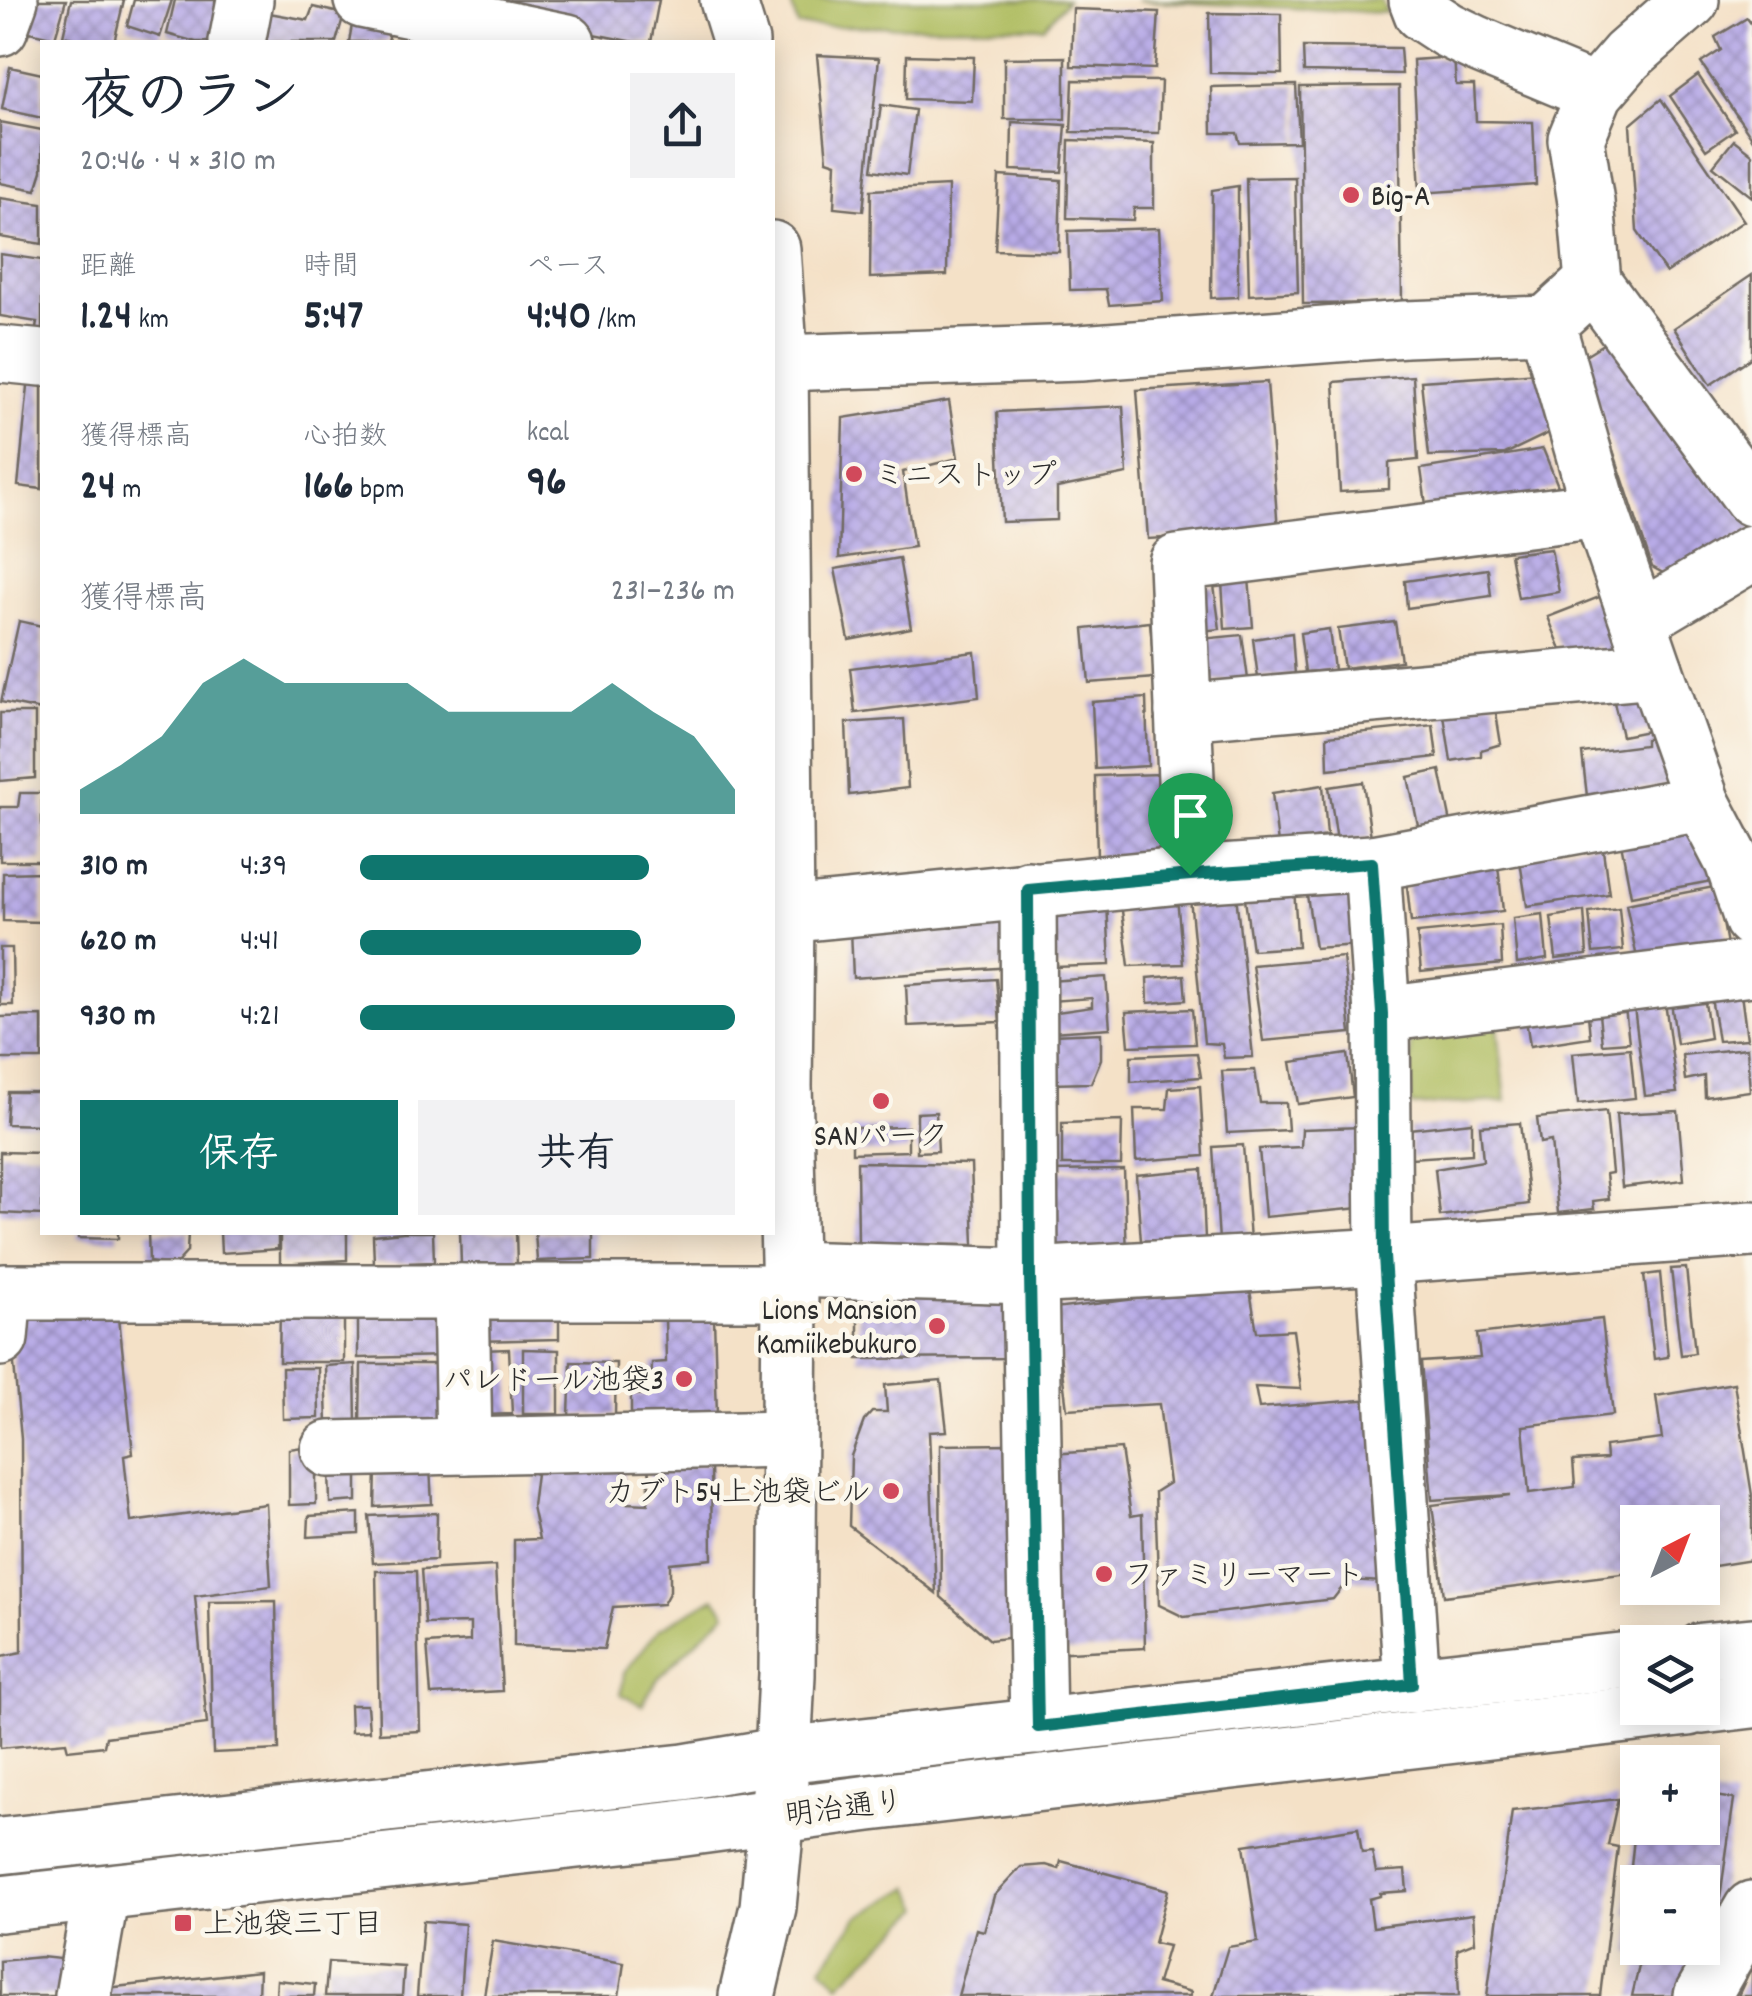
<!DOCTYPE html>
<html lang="ja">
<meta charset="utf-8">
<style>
:root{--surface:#fff;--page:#f2f2f3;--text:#1f2937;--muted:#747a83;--accent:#0f766e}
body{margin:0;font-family:Dekko,"Klee One",sans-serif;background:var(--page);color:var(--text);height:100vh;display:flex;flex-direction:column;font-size:38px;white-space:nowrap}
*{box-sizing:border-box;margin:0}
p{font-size:32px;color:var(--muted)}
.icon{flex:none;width:55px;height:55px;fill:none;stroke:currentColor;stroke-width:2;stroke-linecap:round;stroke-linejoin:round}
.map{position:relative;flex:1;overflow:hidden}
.drawer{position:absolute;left:40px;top:40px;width:735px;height:1195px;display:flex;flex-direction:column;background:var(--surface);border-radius:0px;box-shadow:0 5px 25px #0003}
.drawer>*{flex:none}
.needle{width:65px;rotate:42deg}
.controls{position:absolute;left:1620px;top:1505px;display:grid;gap:20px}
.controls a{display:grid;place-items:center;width:100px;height:100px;border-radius:0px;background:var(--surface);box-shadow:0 5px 25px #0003;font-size:50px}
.pin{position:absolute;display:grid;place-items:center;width:85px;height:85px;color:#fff;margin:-102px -42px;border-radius:50% 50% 50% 0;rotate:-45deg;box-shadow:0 0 10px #0007}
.pin .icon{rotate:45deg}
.round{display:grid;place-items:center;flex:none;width:105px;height:105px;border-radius:0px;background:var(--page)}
.summary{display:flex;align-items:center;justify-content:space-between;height:170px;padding:0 40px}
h1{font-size:55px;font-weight:700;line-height:75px}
.figures{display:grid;grid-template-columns:repeat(3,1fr);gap:15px;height:170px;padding:10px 40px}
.figures div{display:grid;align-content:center}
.figures b{font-size:42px;font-weight:700}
.figures small{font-size:28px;font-weight:400}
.figures p{font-size:28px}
.chart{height:280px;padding:20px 40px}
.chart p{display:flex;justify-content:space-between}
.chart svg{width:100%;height:180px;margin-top:10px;fill:var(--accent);opacity:.7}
.cta{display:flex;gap:20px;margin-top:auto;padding:20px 40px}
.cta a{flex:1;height:115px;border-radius:0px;background:var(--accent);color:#fff;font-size:40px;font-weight:700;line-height:115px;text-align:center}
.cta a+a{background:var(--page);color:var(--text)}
ul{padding:0 40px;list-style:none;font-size:32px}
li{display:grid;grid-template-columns:160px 120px 1fr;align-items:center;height:75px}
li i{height:25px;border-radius:12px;background:var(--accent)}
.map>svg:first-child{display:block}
</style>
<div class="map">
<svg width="1752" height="1996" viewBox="0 0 1752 1996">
<defs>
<pattern id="building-cross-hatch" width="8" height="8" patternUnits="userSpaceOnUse" patternTransform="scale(2.5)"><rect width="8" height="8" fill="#b8abe7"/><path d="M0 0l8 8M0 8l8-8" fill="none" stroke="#968bbb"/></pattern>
</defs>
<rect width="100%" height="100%" fill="#fbf7ec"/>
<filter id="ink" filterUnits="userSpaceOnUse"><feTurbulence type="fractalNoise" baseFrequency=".01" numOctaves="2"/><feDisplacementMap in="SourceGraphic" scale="20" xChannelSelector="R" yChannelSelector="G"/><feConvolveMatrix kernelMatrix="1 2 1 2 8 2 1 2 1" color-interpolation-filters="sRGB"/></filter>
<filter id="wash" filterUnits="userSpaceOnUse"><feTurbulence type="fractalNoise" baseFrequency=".0048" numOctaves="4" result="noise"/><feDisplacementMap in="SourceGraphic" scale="40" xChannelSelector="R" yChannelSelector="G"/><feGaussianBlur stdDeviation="2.25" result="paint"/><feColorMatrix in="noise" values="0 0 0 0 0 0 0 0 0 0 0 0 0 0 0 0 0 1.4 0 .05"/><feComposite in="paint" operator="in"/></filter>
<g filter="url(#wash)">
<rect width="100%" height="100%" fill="#f4e1c7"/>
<g fill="#aebc5e" stroke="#6c7444" stroke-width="2.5">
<polygon points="790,0 1067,0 1044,27 798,26"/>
<polygon points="1137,0 1381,0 1387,13"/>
<polygon points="1497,1019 1506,1101 1411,1106 1410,1026"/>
<polygon points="715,1598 726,1613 658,1678 642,1705 621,1694 624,1673 659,1629"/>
<polygon points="910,1887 921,1908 839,1985 822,1967 857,1918"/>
</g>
<g id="blocks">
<g fill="url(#building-cross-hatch)" fill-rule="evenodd">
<polygon points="30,0 66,0 55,38 21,30"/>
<polygon points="71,0 124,0 114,42 90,42 63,36"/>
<polygon points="134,0 172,0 160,37 127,26"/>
<polygon points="175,0 219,0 222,42 196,42 167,34"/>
<polygon points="427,0 659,0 651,42 635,42 427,2"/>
<polygon points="313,7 344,14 336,42 262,42 269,13 308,20"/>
<polygon points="1073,9 1159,12 1155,69 1071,66"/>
<polygon points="1209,13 1281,14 1282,74 1210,73"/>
<polygon points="1747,18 1752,25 1752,138 1701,63 1721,50 1715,37"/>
<polygon points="353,19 391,25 388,42 349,42"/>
<polygon points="1303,47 1400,48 1402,74 1304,72"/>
<polygon points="817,55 879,58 863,211 834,208 836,163 827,160"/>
<polygon points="907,55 974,57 972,101 906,99"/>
<polygon points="1065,57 1065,119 1004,119 1004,58"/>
<polygon points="1454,57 1456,85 1474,85 1476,121 1533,122 1536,185 1420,193 1413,60"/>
<polygon points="10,67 42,74 42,118 2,109"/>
<polygon points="1698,75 1735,130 1706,150 1670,96"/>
<polygon points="1073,80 1161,81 1159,133 1071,132"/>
<polygon points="1296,85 1299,142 1240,143 1237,133 1212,133 1211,87"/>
<polygon points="1399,86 1402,303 1303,304 1300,87"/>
<polygon points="1661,99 1744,221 1666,273 1637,231 1630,125"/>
<polygon points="881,105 915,110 907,175 872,170"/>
<polygon points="0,122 42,130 42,171 36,190 0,183"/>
<polygon points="1012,122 1066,125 1062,172 1011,170"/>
<polygon points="1069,140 1154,143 1154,208 1134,208 1133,220 1067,218"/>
<polygon points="1734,140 1752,154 1752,197 1713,166"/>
<polygon points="999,176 1061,180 1059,252 995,250"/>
<polygon points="1295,177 1298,292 1249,295 1246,178"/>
<polygon points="948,186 947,275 870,278 871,190"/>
<polygon points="1238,186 1238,297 1211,298 1212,190"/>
<polygon points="0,198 42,204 42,244 0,237"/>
<polygon points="1159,228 1163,301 1109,305 1106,289 1070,290 1068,231"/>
<polygon points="0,254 42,260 42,331 36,329 37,322 0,316"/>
<polygon points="1752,275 1752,357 1710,385 1674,328"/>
<polygon points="1621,333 1752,520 1752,531 1667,575 1652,567 1582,357"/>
<polygon points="1541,373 1555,430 1505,454 1429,456 1421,381"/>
<polygon points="29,376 42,377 42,489 18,486"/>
<polygon points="1413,376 1418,460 1389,463 1389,489 1340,492 1334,382"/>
<polygon points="1267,382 1278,531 1148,539 1137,390"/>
<polygon points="949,401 958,458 903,472 914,547 839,558 843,418"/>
<polygon points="1123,406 1127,474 1057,488 1057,520 1002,522 997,412"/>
<polygon points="1543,449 1558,486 1512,504 1427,512 1421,469"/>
<polygon points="1551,549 1559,592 1518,598 1510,554"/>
<polygon points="899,558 911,628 849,640 835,569"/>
<polygon points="1488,569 1491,596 1407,608 1405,581"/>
<polygon points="1249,578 1253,627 1225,629 1222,582"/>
<polygon points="1214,586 1220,629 1201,631 1196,588"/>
<polygon points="1612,592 1634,647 1604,659 1598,646 1565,659 1548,617"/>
<polygon points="19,621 42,626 41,710 1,702"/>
<polygon points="1150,622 1155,678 1089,683 1084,629"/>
<polygon points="1395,622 1401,661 1344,668 1338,629"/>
<polygon points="1329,629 1334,670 1305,672 1300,633"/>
<polygon points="1292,633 1295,675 1258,678 1253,639"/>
<polygon points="1242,635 1248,679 1206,682 1200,639"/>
<polygon points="975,652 979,697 855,713 850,668"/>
<polygon points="1652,690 1663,728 1622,736 1613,698"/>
<polygon points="1146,698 1148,766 1095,769 1092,702"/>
<polygon points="1494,701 1501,744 1481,750 1481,756 1451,761 1443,709"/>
<polygon points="0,713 35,713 35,778 0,781"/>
<polygon points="904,719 908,788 849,795 846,723"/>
<polygon points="1433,725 1437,757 1328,769 1327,736"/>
<polygon points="1667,736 1673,784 1587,796 1582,753 1645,745 1645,739"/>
<polygon points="1440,770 1451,823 1419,830 1408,777"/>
<polygon points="1161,774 1164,855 1097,858 1095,776"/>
<polygon points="1363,782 1371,837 1337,841 1329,787"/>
<polygon points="1323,785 1327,836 1278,844 1272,793"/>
<polygon points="20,793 42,793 42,861 0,861 0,807 18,807"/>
<polygon points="1707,827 1717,880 1631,896 1621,843"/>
<polygon points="1602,843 1609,894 1527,906 1519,855"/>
<polygon points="1497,857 1503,911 1411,922 1405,868"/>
<polygon points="42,872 42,922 3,921 3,873"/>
<polygon points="1352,875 1357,945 1315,948 1305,882"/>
<polygon points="1724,885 1721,912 1728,950 1639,968 1626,904"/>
<polygon points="1294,888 1298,947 1252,950 1244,892"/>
<polygon points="1236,894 1253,1057 1224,1058 1222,1044 1204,1043 1190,898"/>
<polygon points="1177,897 1183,964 1129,966 1121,903"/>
<polygon points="1107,901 1110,965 1055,967 1049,908"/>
<polygon points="1619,908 1623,950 1593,953 1589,912"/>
<polygon points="1584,911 1587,955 1556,959 1551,917"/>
<polygon points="1543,914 1547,959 1517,964 1513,918"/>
<polygon points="1008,917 1011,967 853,978 851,929"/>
<polygon points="1500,925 1502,964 1421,972 1417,933"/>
<polygon points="0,948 12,948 13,1005 0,1005"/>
<polygon points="1343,957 1351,1033 1263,1041 1252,965"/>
<polygon points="1184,975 1186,1000 1148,1003 1147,978"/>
<polygon points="1106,977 1110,1028 1052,1032 1050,1013 1092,1007 1092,998 1050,1001 1049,981"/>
<polygon points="996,979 1000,1022 908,1026 906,985"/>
<polygon points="1740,986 1747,1039 1718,1041 1710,991"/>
<polygon points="1664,994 1677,1093 1645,1096 1633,999"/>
<polygon points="1704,995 1710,1038 1677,1044 1671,1002"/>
<polygon points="1624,999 1629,1042 1602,1044 1598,1004"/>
<polygon points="1587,1004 1590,1037 1530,1046 1525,1013"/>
<polygon points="1192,1009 1195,1044 1129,1046 1126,1012"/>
<polygon points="42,1016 42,1059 0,1059 0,1017"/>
<polygon points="1101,1033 1101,1059 1091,1083 1050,1084 1052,1035"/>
<polygon points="1630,1048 1635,1098 1578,1104 1573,1053"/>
<polygon points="1747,1048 1750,1091 1705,1097 1704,1076 1685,1080 1682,1055"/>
<polygon points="1197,1053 1201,1077 1131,1082 1131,1056"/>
<polygon points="1348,1054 1353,1097 1298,1104 1291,1062"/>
<polygon points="1255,1070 1260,1103 1286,1103 1288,1130 1227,1133 1222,1071"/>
<polygon points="1200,1086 1204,1156 1136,1161 1134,1109 1167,1109 1169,1088"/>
<polygon points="8,1092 42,1092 42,1125 6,1124"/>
<polygon points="1606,1111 1612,1173 1606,1174 1609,1199 1593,1201 1594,1209 1558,1213 1551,1141 1540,1143 1537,1118"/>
<polygon points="1678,1111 1684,1180 1622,1187 1616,1114"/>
<polygon points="936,1112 938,1151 917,1152 917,1113"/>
<polygon points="1122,1121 1121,1165 1062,1165 1062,1123"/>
<polygon points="1472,1122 1472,1154 1411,1158 1409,1129"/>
<polygon points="1520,1123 1529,1204 1440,1216 1435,1169 1483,1161 1480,1126"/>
<polygon points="908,1127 908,1151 852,1153 852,1128"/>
<polygon points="1363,1127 1370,1207 1265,1217 1259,1149 1301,1147 1302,1129"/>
<polygon points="1243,1145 1250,1240 1219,1241 1213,1147"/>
<polygon points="0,1152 42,1153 42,1215 0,1213"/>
<polygon points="857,1162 971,1164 974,1245 858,1244"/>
<polygon points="1202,1169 1205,1239 1141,1241 1136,1175"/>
<polygon points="1124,1170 1127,1256 1049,1261 1045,1171"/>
<polygon points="78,1232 118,1232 118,1239 78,1238"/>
<polygon points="148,1232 188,1232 187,1252 175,1265 149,1262"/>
<polygon points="220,1232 278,1232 278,1249 221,1253"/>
<polygon points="280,1232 347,1232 347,1260 280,1264"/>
<polygon points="403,1232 433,1232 434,1262 374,1264 373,1235"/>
<polygon points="460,1232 516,1232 517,1265 461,1265"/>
<polygon points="535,1232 593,1232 593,1259 537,1261"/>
<polygon points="1686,1268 1695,1353 1681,1355 1671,1269"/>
<polygon points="1660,1273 1668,1357 1654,1359 1644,1275"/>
<polygon points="1249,1285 1257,1332 1293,1330 1301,1389 1255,1387 1259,1408 1373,1399 1383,1582 1348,1580 1333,1599 1184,1617 1159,1605 1155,1492 1169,1483 1159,1404 1067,1409 1054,1309"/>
<polygon points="1016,1293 1016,1358 858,1359 858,1294"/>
<polygon points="117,1298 133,1454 124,1456 131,1522 266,1504 271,1586 195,1596 207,1724 106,1737 104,1746 68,1750 66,1742 0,1748 0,1663 2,1656 22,1652 21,1439 9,1311"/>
<polygon points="446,1308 447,1356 358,1358 358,1309"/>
<polygon points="280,1310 344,1310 344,1362 279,1362"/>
<polygon points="559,1310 559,1339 474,1341 474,1312"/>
<polygon points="665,1318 714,1318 717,1415 631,1416 631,1395 651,1394 652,1363 666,1362"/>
<polygon points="1602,1319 1613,1415 1523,1426 1529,1493 1575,1487 1573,1461 1606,1459 1605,1446 1662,1439 1656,1396 1734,1383 1752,1495 1752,1560 1702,1568 1702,1522 1638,1522 1638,1572 1444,1596 1432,1505 1510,1495 1432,1500 1421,1362 1480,1358 1477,1334"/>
<polygon points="509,1349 512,1414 483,1415 482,1350"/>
<polygon points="523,1349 559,1350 559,1414 523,1414"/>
<polygon points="571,1362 616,1363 615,1415 569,1415"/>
<polygon points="355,1364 356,1424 327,1425 325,1366"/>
<polygon points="361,1364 446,1364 446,1421 360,1422"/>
<polygon points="282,1368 318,1368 319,1418 283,1419"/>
<polygon points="941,1380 947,1431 929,1432 936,1593 849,1526 851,1456 864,1421 872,1412 887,1412 885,1385"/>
<polygon points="1008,1444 1016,1637 990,1640 941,1597 940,1445"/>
<polygon points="316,1445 316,1504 289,1505 289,1449"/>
<polygon points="1121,1449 1131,1516 1142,1514 1145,1648 1051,1653 1052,1454"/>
<polygon points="650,1463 672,1469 711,1463 712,1559 670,1563 670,1591 663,1604 613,1607 604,1649 514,1646 514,1540 539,1539 532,1506 537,1465 623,1464 626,1503 648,1504"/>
<polygon points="357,1467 357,1501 330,1503 329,1469"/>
<polygon points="430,1467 432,1504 375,1507 376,1469"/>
<polygon points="359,1513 359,1534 308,1537 309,1516"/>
<polygon points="437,1513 436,1560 373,1563 369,1516"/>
<polygon points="495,1566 502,1691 431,1695 427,1644 470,1641 470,1623 425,1624 421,1570"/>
<polygon points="376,1571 416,1571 420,1731 379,1733"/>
<polygon points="276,1601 279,1750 213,1753 209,1602"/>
<polygon points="350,1705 367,1705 369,1731 351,1732"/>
<path d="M 1702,1794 L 1734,1799 L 1715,1933 L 1678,1996 L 1632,1996 L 1642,1953 L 1629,1953 L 1634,1916 L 1626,1915 L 1636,1818 L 1638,1828 L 1702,1828 ZM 1638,1882 L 1702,1882 L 1702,1948 L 1638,1948 Z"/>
<polygon points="1618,1799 1608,1845 1618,1847 1600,1996 1487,1996 1512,1811"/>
<polygon points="1358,1828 1362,1853 1372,1852 1376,1872 1405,1870 1407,1891 1380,1893 1380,1896 1369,1899 1373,1927 1473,1914 1475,1942 1457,1949 1459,1996 1213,1996 1228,1947 1258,1942 1244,1845"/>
<polygon points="1061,1861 1168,1890 1154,1943 1168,1946 1157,1983 1191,1992 1190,1996 958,1996 976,1929 984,1931 994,1896 1021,1867 1046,1865 1059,1869"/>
<polygon points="423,1921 465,1924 460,1996 417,1996"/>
<polygon points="493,1941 624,1963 619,1996 484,1996"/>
<polygon points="41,1957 70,1960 64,1996 0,1996 0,1961"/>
<polygon points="328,1962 404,1967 402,1996 325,1996"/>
<polygon points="1752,1966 1752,1996 1738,1996"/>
<polygon points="259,1971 258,1996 97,1996 98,1989"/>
<polygon points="277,1980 315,1984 314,1996 276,1996"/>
</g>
</g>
</g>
<g filter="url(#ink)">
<use href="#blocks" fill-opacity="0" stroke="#716b62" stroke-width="2.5"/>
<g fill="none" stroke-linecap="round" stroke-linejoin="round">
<defs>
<g id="minor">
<polyline points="362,0 567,42"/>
<polyline points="728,0 741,42"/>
<polyline points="1417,0 1422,13 1448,30 1477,44 1595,93"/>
<polyline points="0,28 10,0"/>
<polyline points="237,42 245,0"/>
<polyline points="772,249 780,363 786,915 784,1086 790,1292 787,1675 783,1755"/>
<polyline points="1593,282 1752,498"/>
<polyline points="1547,324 1600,510 1655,670 1702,803 1733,862 1752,919"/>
<polyline points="0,354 42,358"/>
<polyline points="780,363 1080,353 1405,329 1547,324 1593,282 1586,202 1576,139 1595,93 1627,56 1691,0"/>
<polyline points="1639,620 1752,553"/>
<polyline points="1183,712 1655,670"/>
<polyline points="1372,863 1382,1014 1384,1256 1412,1685"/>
<polyline points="1190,875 1177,563 1600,510"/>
<polyline points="1028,889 1030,1276 1038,1727"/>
<polyline points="786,915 1190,875 1372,863 1702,803"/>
<polyline points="1382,1014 1752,968"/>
<polyline points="790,1269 1030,1276 1384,1256 1752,1229"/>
<polyline points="461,1292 464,1446"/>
<polyline points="0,1338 4,1292 790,1292"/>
<polyline points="329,1449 788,1439"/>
<polyline points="83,1996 101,1894"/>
<polyline points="1702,1996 1752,1909"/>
</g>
<g id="major">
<polyline points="1702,1651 1752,1646"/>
<polyline points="1702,1706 1752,1700"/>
<polyline points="0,1846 684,1772 783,1755 1638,1659"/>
<polyline points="0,1904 677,1829 870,1803 1688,1708"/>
<polyline points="747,1996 768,1907 780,1782"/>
</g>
</defs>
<use href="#minor" stroke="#716b62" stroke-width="60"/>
<use href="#major" stroke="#716b62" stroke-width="60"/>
<use href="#minor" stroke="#fff" stroke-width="55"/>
<use href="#major" stroke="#fff" stroke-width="55"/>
</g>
</g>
<g fill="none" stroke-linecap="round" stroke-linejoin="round" filter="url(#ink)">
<defs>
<polygon id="route" points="1372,863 1382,1014 1384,1256 1412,1684 1038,1727 1030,1276 1028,890 1190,875"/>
</defs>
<use href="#route" stroke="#fff" stroke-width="20"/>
<use href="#route" stroke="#0f766e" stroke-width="12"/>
</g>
<g fill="#d1495b" stroke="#fbf7ec" stroke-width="4">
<circle cx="1351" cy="195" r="10"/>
<circle cx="854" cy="474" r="10"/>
<circle cx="881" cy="1101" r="10"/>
<circle cx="937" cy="1326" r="10"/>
<circle cx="684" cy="1379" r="10"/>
<circle cx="891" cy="1491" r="10"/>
<circle cx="1104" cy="1574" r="10"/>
<rect x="173" y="1913" width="20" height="20" rx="5"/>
</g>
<g text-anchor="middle" stroke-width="9" stroke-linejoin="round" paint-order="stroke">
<g font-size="30" fill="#2b2b2b" stroke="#fbf7ec" text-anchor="start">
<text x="1371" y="205">Big-A</text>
<text x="874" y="484">ミニストップ</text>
<text x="881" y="1145" text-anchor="middle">SANパーク</text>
<text x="917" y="1319" text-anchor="end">Lions Mansion<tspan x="917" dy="34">Kamiikebukuro</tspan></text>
<text x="664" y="1389" text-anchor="end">パレドール池袋3</text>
<text x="871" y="1501" text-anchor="end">カブト54上池袋ビル</text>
<text x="1124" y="1584">ファミリーマート</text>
<text x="203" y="1933">上池袋三丁目</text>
</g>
<g font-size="30" fill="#2b2b2b" stroke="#fbf7ec">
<text transform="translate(844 1807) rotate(-7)" y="10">明治通り</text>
</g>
</g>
</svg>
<div class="controls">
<a><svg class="needle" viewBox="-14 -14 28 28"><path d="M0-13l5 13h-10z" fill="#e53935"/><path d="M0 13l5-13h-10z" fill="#747a83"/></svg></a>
<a><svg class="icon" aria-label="layers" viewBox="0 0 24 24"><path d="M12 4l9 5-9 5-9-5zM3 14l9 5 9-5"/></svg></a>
<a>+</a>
<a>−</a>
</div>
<div class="pin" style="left:1190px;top:875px;background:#1e9e55"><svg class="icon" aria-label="arrive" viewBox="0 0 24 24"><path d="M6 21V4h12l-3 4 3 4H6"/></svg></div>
<section class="drawer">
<div class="summary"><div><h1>夜のラン</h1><p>20:46 · 4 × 310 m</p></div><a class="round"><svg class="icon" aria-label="share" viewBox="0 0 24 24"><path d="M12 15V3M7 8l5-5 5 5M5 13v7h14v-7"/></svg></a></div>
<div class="figures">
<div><p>距離</p><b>1.24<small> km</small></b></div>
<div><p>時間</p><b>5:47</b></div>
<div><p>ペース</p><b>4:40<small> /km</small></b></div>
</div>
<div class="figures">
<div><p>獲得標高</p><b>24<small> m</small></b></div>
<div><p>心拍数</p><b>166<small> bpm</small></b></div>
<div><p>kcal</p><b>96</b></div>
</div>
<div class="chart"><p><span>獲得標高</span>231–236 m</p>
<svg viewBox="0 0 160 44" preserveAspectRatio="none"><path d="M0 44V38L10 32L20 25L30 12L40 6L50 12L60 12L70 12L80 12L90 19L100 19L110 19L120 19L130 12L140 19L150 25L160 38V44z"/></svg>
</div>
<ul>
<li><b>310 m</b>4:39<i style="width:77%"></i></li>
<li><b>620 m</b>4:41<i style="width:75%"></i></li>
<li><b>930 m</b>4:21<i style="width:100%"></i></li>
</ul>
<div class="cta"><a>保存</a><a>共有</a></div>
</section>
</div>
